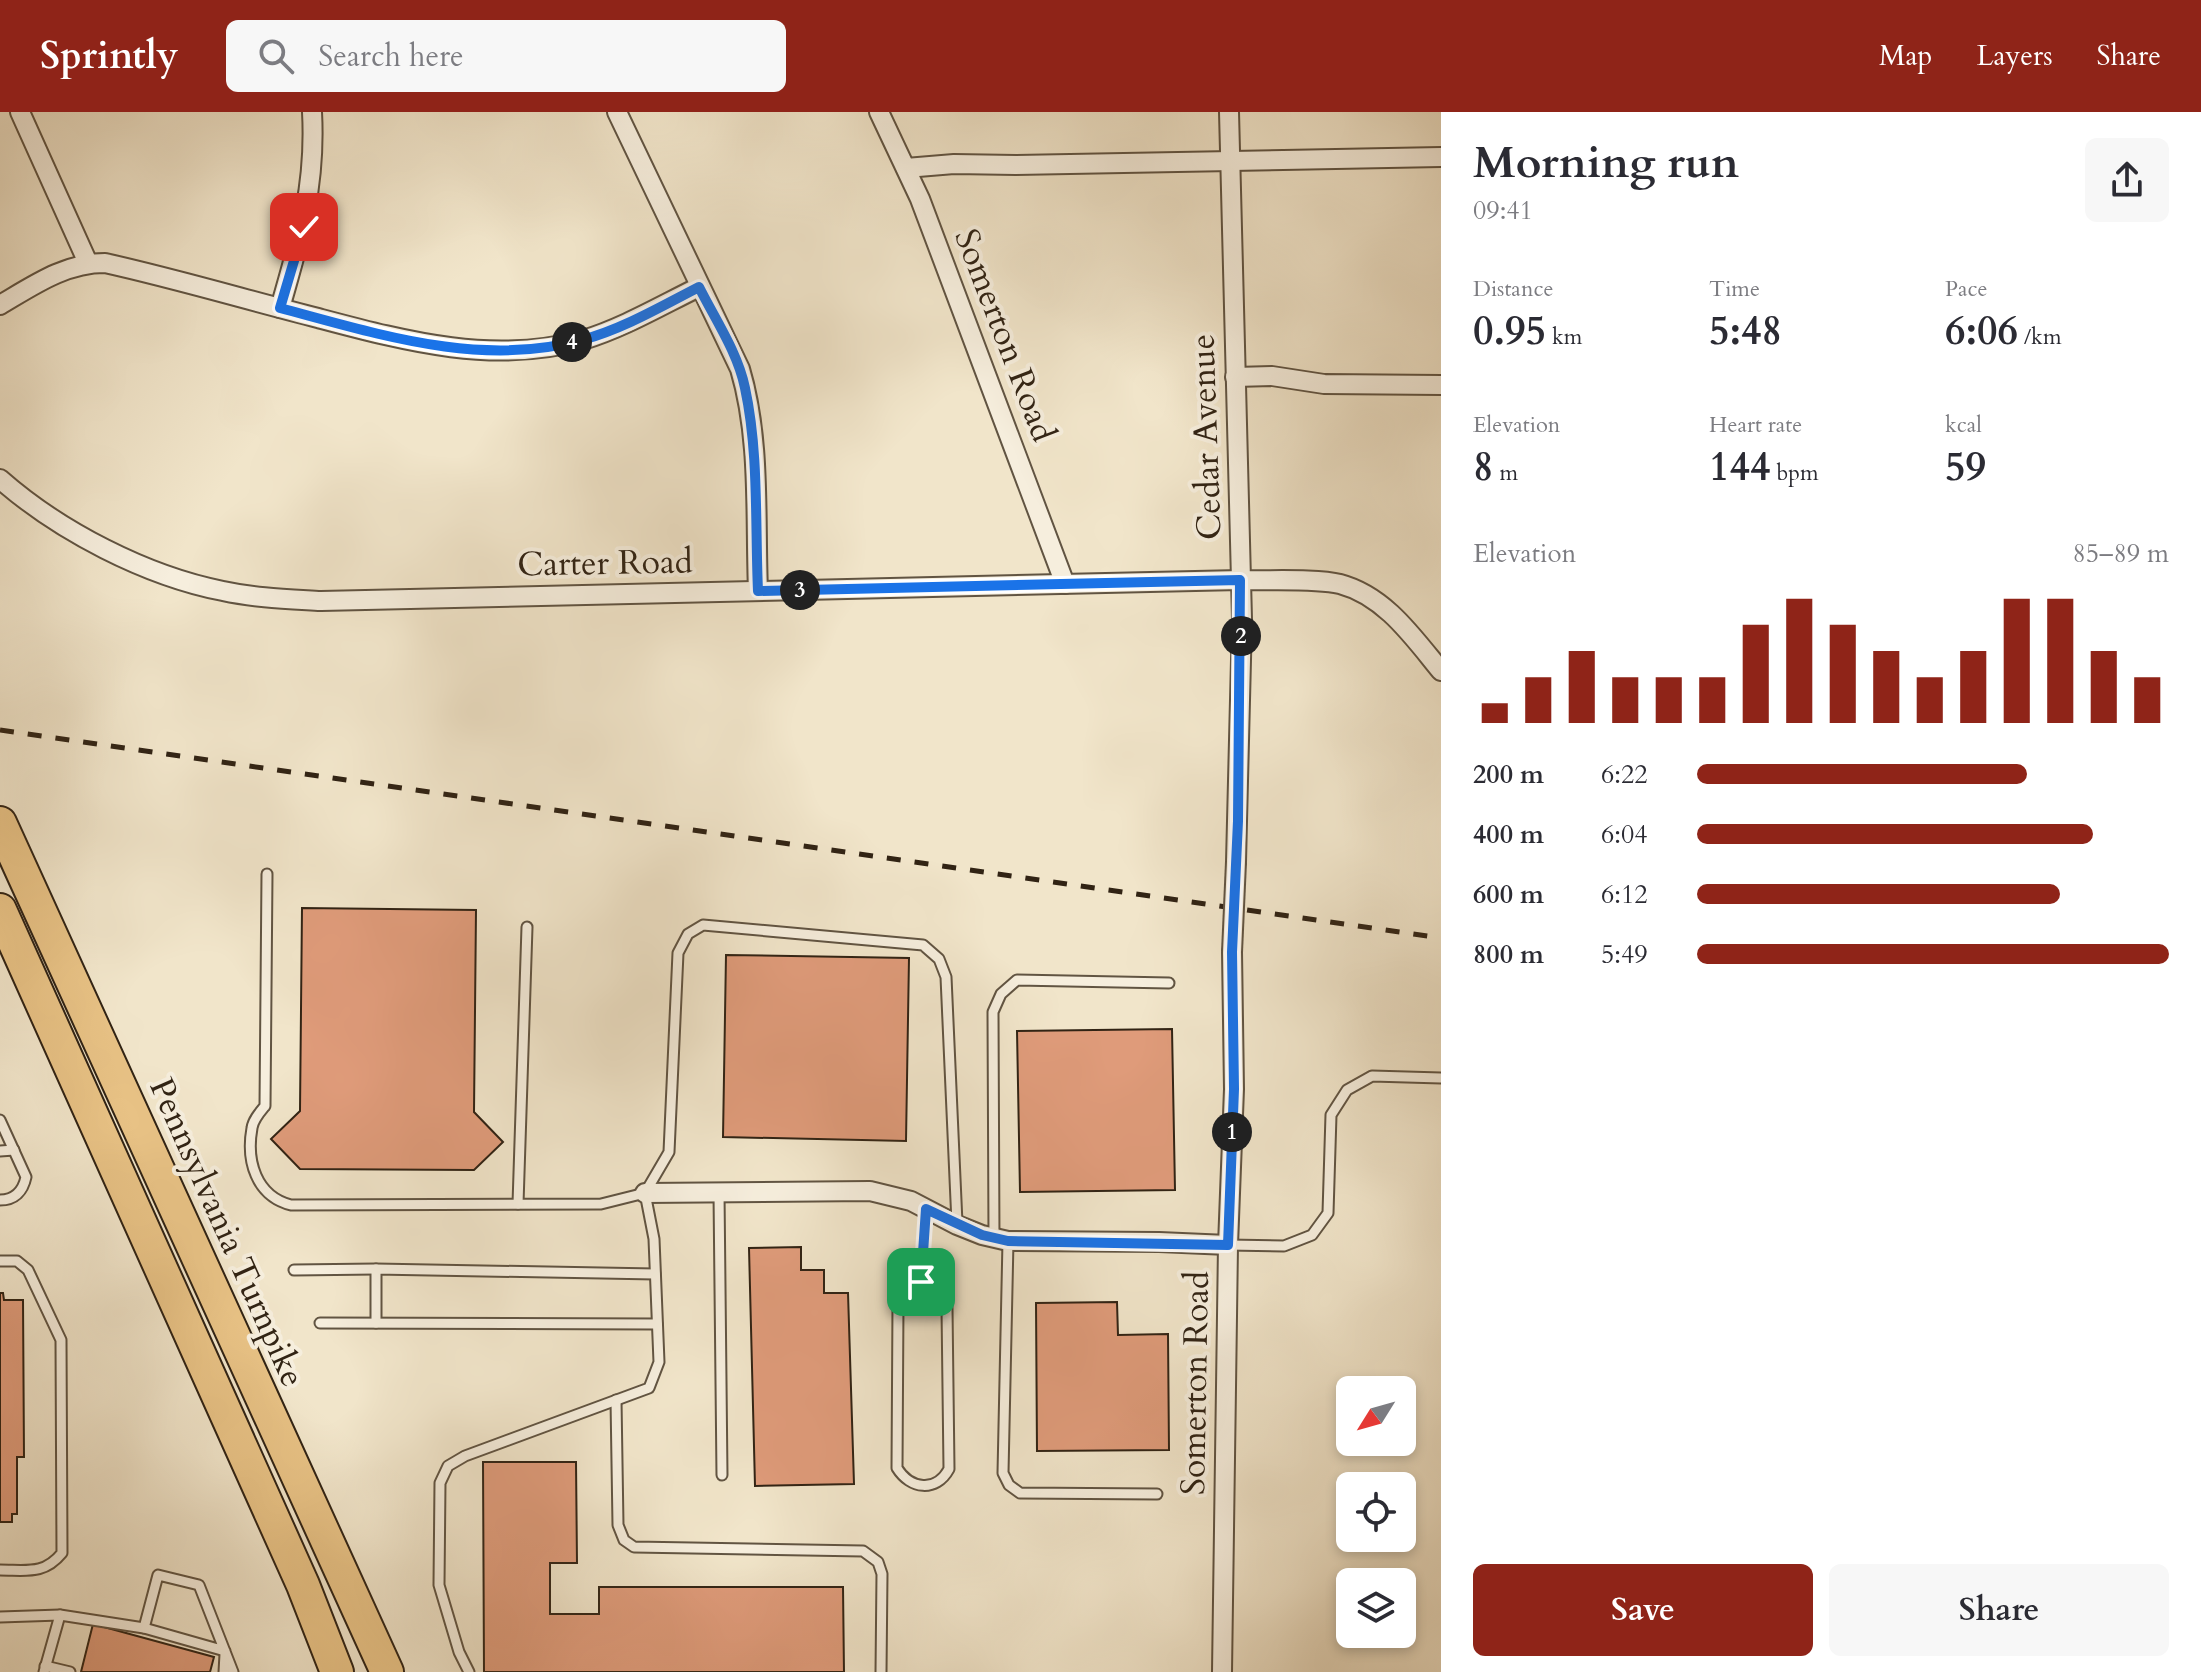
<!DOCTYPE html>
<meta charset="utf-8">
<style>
:root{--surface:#fff;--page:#f7f7f7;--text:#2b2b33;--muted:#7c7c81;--accent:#8f2418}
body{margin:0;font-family:Cardo,serif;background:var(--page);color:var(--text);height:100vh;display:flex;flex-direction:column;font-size:30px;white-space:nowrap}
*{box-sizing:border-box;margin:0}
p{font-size:26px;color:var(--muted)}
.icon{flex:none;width:44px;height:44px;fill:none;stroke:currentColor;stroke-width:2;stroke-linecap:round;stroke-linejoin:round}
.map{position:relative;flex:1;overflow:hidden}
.panel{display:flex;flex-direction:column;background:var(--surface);width:760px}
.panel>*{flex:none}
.needle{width:52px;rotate:233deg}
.controls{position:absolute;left:1336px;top:1264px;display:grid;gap:16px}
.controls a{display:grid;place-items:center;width:80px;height:80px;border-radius:12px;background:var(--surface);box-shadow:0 4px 12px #0003;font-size:40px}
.pin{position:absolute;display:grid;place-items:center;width:68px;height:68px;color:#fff;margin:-34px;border-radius:16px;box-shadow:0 4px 12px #0006}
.km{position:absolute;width:40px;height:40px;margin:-20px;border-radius:50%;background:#222;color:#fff;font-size:22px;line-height:40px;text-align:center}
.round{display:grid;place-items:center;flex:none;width:84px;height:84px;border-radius:12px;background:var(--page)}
.head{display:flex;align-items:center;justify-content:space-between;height:136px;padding:0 32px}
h1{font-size:44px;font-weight:700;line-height:60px}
.figures{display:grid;grid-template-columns:repeat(3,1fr);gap:12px;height:136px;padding:8px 32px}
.figures div{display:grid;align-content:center}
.figures b{font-size:40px;font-weight:700}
.figures small{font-size:22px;font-weight:400}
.figures p{font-size:22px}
.chart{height:224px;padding:16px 32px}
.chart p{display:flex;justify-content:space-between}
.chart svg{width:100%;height:144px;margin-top:8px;stroke:var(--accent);stroke-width:6}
.primary-button{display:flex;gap:16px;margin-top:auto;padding:16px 32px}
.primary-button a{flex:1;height:92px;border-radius:12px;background:var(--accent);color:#fff;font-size:32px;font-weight:700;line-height:92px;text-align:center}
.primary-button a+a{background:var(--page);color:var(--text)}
ul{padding:0 32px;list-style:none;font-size:26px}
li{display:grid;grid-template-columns:128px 96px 1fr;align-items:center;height:60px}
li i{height:20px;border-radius:10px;background:var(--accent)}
header{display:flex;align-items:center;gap:48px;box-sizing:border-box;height:112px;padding:0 40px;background:var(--accent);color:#fff}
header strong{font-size:38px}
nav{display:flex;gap:44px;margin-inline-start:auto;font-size:28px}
.search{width:560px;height:72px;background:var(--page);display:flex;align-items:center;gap:20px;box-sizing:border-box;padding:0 28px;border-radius:12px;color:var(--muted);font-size:30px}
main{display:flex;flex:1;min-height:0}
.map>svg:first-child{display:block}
</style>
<header>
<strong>Sprintly</strong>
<div class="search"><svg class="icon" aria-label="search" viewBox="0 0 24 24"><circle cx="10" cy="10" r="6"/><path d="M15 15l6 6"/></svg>Search here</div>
<nav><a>Map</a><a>Layers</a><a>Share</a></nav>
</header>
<main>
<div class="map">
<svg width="1441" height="1560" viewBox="0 0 1441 1560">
<rect width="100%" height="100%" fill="#f1e5ca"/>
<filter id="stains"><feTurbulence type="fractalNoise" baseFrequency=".0025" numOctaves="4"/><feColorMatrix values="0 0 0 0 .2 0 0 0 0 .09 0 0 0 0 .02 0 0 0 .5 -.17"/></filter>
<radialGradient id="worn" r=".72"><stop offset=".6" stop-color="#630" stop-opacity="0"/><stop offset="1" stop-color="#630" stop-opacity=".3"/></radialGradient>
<g fill="#df9b7a" stroke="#312314" stroke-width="2">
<polygon points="302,796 476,798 474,1000 503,1030 474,1058 300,1057 271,1027 300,999"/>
<polygon points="726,843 909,846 906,1029 723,1025"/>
<polygon points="1172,917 1175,1078 1020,1080 1017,919"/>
<polygon points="801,1135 801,1158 824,1158 824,1181 848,1181 854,1372 755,1374 749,1136"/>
<polygon points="0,1181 3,1181 4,1188 23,1188 24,1345 17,1345 17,1402 12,1402 12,1410 0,1410"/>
<polygon points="1117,1190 1118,1223 1168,1222 1169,1338 1037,1339 1036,1191"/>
<polygon points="483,1350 576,1350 577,1451 550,1451 550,1502 599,1502 599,1475 843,1475 844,1560 484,1560"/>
<polygon points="93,1512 214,1545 210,1560 81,1560"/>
</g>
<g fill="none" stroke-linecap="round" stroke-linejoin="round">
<defs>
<g id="lane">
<path d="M 267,762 L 265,994 C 260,1000 253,1008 252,1016 C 246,1049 256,1084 291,1093 L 601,1092 L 645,1081"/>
<path d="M 0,1008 L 26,1065 C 23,1079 15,1088 0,1088"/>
<polyline points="0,1039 14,1038"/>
<polyline points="719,1081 722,1363"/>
<polyline points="518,1092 527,815"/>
<polyline points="994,1125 993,900 1001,882 1017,868 1169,871"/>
<polyline points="1008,1129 1003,1361 1009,1373 1020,1381 1157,1382"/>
<polyline points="1228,1133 1284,1134 1312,1123 1328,1101 1331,1003 1347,978 1372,964 1441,966"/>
<path d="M 0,1149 L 17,1149 L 28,1158 L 61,1228 L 62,1441 C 44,1463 27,1458 0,1458"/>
<polyline points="294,1158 376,1157"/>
<path d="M 921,1170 L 947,1196 L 949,1357 C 936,1381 910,1377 897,1356 L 898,1192 L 921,1170 L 926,1097"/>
<polyline points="320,1211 657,1212"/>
<polyline points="376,1211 376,1157 655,1162"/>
<polyline points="616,1288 618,1413 624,1428 634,1435 863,1439 878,1450 882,1462 881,1560"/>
<polyline points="0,1505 60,1503 144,1516"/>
<polyline points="225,1539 144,1516 158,1463 199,1473 233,1560"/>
<polyline points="45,1554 70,1560"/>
<polyline points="44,1560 60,1503"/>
<polyline points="224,1560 225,1542"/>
<polyline points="469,1560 459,1540 439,1473 440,1371 448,1354 465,1344 649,1276 659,1250 654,1127 645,1081 669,1040 678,841 688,822 703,813 923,833 939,847 946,865 957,1111"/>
</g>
<g id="street">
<polyline points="20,0 88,151"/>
<path d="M 617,0 L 740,257 C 761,327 755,406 758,479"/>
<polyline points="879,0 920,87 1065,472"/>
<polyline points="1229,0 1242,507 1236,750"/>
<polyline points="906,56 954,52 1016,53 1441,45"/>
<path d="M 0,193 C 34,173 65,151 105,151 C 177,167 247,188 318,206 C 405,229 493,253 583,228 C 623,216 662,193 699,175"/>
<path d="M 280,196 C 300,127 316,73 312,0"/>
<polyline points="1235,265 1272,264 1324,272 1441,273"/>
<path d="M 0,367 C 59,419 146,464 223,479 C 255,486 288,487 321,489 L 1240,468 C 1267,469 1316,466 1340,472 C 1385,484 1413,525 1441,559"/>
<polyline points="645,1081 870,1079 911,1089 957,1113 982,1123 1008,1129 1159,1130 1228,1133"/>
<polyline points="1222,1560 1228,1133 1234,977 1232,840"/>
</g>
<g id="highway">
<polyline points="0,711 387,1560"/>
<polyline points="0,798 303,1473 337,1560"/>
</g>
</defs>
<use href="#lane" stroke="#615442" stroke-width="13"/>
<use href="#street" stroke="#615442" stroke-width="22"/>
<use href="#highway" stroke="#312314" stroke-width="36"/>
<use href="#lane" stroke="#f6eedd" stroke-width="9"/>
<use href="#street" stroke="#f6eedd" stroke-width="18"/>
<use href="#highway" stroke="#e8c285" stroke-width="32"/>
<polyline stroke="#312314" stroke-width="5" stroke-dasharray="14 14" stroke-linecap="butt" points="0,618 1441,826"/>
<defs>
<polyline id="street-bridge" points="1232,840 1236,750"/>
</defs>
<use href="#street-bridge" stroke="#615442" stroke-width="22" stroke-linecap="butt"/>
<use href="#street-bridge" stroke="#f6eedd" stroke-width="18"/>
</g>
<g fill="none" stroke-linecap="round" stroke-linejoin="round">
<defs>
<path id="route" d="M 304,115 L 280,196 C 378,222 480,256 582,228 C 623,217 662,194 699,175 C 715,207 738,241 745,276 C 759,341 755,412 758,479 L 1240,468 L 1238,709 L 1232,840 L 1234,977 L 1228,1133 L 1008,1129 L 982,1123 L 926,1097 L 921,1170"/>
</defs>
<use href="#route" stroke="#fff" stroke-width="16"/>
<use href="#route" stroke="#1a73e8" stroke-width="10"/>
</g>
<g text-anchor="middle" stroke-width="8" stroke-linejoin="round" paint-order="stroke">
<g font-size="34" fill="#312314" stroke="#f6eedd">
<text transform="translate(1006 223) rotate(69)" y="12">Somerton Road</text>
<text transform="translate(1205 325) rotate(-92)" y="12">Cedar Avenue</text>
<text transform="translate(605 450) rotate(-1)" y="12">Carter Road</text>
<text transform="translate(228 1120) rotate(66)" y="12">Pennsylvania Turnpike</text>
<text transform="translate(1194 1271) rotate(-89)" y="12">Somerton Road</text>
</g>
</g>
<rect width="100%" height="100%" filter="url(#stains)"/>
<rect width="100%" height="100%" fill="url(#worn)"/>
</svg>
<div class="controls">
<a><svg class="needle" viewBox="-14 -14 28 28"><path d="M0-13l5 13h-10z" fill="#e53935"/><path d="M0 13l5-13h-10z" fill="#7c7c81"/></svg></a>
<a><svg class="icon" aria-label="locate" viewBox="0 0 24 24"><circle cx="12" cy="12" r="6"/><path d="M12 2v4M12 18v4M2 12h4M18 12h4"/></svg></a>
<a><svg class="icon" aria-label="layers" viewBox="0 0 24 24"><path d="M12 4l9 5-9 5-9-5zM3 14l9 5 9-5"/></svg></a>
</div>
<div class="pin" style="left:921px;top:1170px;background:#1e9e55"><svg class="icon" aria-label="arrive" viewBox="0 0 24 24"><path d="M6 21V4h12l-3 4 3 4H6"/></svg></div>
<div class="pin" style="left:304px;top:115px;background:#d93025"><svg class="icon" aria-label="check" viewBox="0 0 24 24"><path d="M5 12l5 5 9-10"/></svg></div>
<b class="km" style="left:1232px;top:1020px">1</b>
<b class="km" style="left:1241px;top:524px">2</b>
<b class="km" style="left:800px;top:478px">3</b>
<b class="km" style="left:572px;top:230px">4</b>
</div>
<section class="panel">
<div class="head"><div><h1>Morning run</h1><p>09:41</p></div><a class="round"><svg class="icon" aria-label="share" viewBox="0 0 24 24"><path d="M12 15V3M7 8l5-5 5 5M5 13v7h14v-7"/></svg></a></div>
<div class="figures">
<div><p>Distance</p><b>0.95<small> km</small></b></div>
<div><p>Time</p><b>5:48</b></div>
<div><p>Pace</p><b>6:06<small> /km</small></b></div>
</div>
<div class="figures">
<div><p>Elevation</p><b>8<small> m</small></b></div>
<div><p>Heart rate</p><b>144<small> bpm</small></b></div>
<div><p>kcal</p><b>59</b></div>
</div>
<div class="chart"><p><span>Elevation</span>85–89 m</p>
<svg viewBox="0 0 160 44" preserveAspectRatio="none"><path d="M5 44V38M15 44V30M25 44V22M35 44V30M45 44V30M55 44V30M65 44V14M75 44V6M85 44V14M95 44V22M105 44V30M115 44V22M125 44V6M135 44V6M145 44V22M155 44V30"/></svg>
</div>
<ul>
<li><b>200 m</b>6:22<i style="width:70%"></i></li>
<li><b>400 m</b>6:04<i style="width:84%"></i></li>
<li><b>600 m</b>6:12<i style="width:77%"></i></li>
<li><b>800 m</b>5:49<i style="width:100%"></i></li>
</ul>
<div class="primary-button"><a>Save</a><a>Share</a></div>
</section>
</main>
